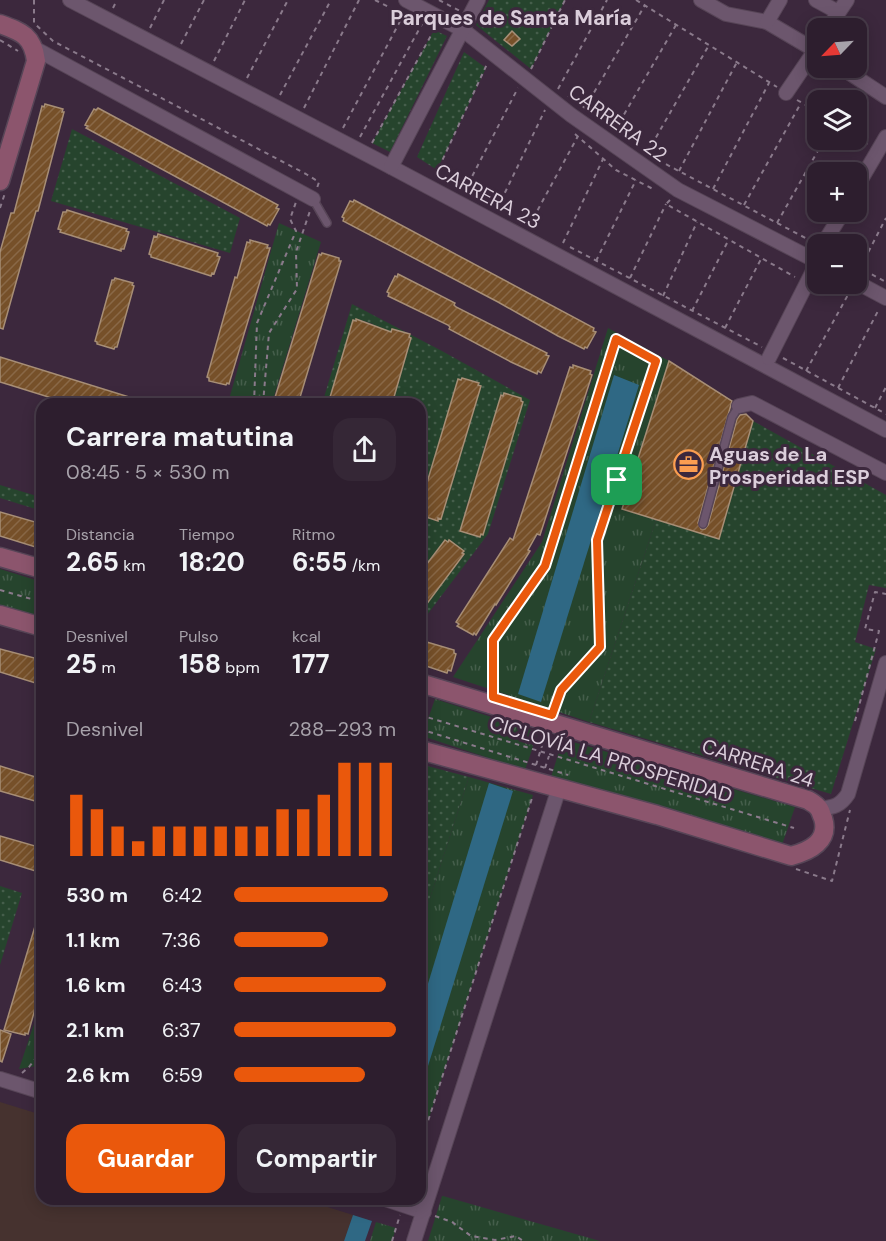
<!DOCTYPE html>
<html lang="es">
<meta charset="utf-8">
<style>
:root{--surface:#2d1e2e;--page:#352736;--text:#f1f3f6;--muted:#a7a2aa;--line:#483c4a;--accent:#ea580c}
body{margin:0;font-family:"DM Sans",sans-serif;background:var(--page);color:var(--text);height:100vh;display:flex;flex-direction:column;font-size:22px;white-space:nowrap}
*{box-sizing:border-box;margin:0}
p{font-size:20px;color:var(--muted)}
.icon{flex:none;width:33px;height:33px;fill:none;stroke:currentColor;stroke-width:2;stroke-linecap:round;stroke-linejoin:round}
.map{position:relative;flex:1;overflow:hidden}
.sheet{position:absolute;left:36px;top:398px;width:390px;height:807px;display:flex;flex-direction:column;background:var(--surface);border-radius:18px;box-shadow:0 3px 15px #0003,0 0 0 2px var(--line)}
.sheet>*{flex:none}
.needle{width:39px;rotate:245deg}
.fabs{position:absolute;left:807px;top:18px;display:grid;gap:12px}
.fabs a{display:grid;place-items:center;width:60px;height:60px;border-radius:12px;background:var(--surface);box-shadow:0 3px 15px #0003,0 0 0 2px var(--line);font-size:30px}
.pin{position:absolute;display:grid;place-items:center;width:51px;height:51px;color:#fff;margin:-26px;border-radius:12px;box-shadow:0 3px 9px #0006}
.round{display:grid;place-items:center;flex:none;width:63px;height:63px;border-radius:18px;background:var(--page)}
.head{display:flex;align-items:center;justify-content:space-between;height:102px;padding:0 30px}
h1{font-size:27px;font-weight:700;line-height:45px}
.figures{display:grid;grid-template-columns:repeat(3,1fr);gap:9px;height:102px;padding:6px 30px}
.figures div{display:grid;align-content:center}
.figures b{font-size:26px;font-weight:700}
.figures small{font-size:16px;font-weight:400}
.figures p{font-size:16px}
.chart{height:168px;padding:12px 30px}
.chart p{display:flex;justify-content:space-between}
.chart svg{width:100%;height:108px;margin-top:6px;stroke:var(--accent);stroke-width:6}
.primary-button{display:flex;gap:12px;margin-top:auto;padding:12px 30px}
.primary-button a{flex:1;height:69px;border-radius:18px;background:var(--accent);color:#fff;font-size:24px;font-weight:700;line-height:69px;text-align:center}
.primary-button a+a{background:var(--page);color:var(--text)}
ul{padding:0 30px;list-style:none;font-size:20px}
li{display:grid;grid-template-columns:96px 72px 1fr;align-items:center;height:45px}
li i{height:15px;border-radius:8px;background:var(--accent)}
.map>svg:first-child{display:block}
</style>
<div class="map">
<svg width="886" height="1241" viewBox="0 0 886 1241">
<defs>
<pattern id="grass-dots" width="8" height="8" patternUnits="userSpaceOnUse" patternTransform="scale(1.5)"><rect width="8" height="8" fill="#26442d"/><path d="M2 2h.1M6 6h.1" fill="none" stroke="#455e4b" stroke-width="1.8" stroke-linecap="round"/></pattern>
<pattern id="park-tufts" width="24" height="20" patternUnits="userSpaceOnUse" patternTransform="scale(1.5)"><rect width="24" height="20" fill="#26442d"/><path d="M3 7l-1-3M5 7V3M7 7l1-3M15 17l-1-3M17 17v-4M19 17l1-3" fill="none" stroke="#455e4b"/></pattern>
<pattern id="building-hatch" width="6" height="6" patternUnits="userSpaceOnUse" patternTransform="scale(1.5)"><rect width="6" height="6" fill="#765029"/><path d="M-1 1l2-2M0 6l6-6M5 7l2-2" fill="none" stroke="#896847"/></pattern>
</defs>
<rect width="100%" height="100%" fill="#3c283d"/>
<polygon fill="#46322f" points="0,1102 42,1115 42,1198 302,1199 353,1215 344,1241 0,1241"/>
<g fill="url(#grass-dots)" fill-rule="evenodd">
<polygon points="489,0 565,0 531,69 476,25"/>
<polygon points="434,30 447,36 390,152 372,143"/>
<polygon points="464,52 486,68 437,170 417,157"/>
<polygon points="72,129 240,218 230,253 51,201"/>
<path d="M 352,304 L 442,351 L 530,400 L 488,534 L 427,615 L 420,613 L 420,604 L 425,605 L 420,573 L 420,513 L 421,516 L 437,521 L 438,518 L 441,519 L 429,486 L 426,485 L 420,506 L 420,404 L 377,404 L 331,393 L 328,403 L 322,404 ZM 357,319 L 373,324 L 373,326 L 345,347 L 353,320 L 356,321 ZM 389,331 L 411,338 L 403,365 L 381,358 ZM 462,378 L 479,383 L 478,385 L 481,386 L 473,413 L 470,413 L 458,379 L 461,380 ZM 504,393 L 521,398 L 523,402 L 515,429 L 493,422 L 501,395 L 503,396 ZM 490,429 L 513,436 L 505,462 L 482,455 ZM 479,467 L 501,474 L 493,501 L 471,494 ZM 468,501 L 471,501 L 483,535 L 461,528 ZM 449,540 L 463,551 L 464,555 L 447,577 L 445,576 Z"/>
<polygon points="753,421 886,495 886,588 869,585 855,642 876,649 831,794 589,722 656,520 719,538"/>
<polygon points="42,480 42,511 0,498 0,485 37,496"/>
<polygon points="420,764 469,777 420,929"/>
<polygon points="0,886 22,893 0,965"/>
</g>
<g fill="url(#park-tufts)">
<polygon points="279,223 321,242 272,403 228,403"/>
<polygon points="608,328 669,361 622,508 656,520 589,722 453,677 542,542"/>
<polygon points="0,569 42,582 42,620 0,607"/>
<polygon points="435,699 538,732 525,770 422,736"/>
<polygon points="563,739 795,807 782,845 551,777"/>
<polygon points="469,777 533,795 420,1146 420,929"/>
<polygon points="42,1000 42,1065 19,1069"/>
<polygon points="442,1196 443,1196 600,1241 428,1241"/>
<polygon points="376,1222 396,1228 392,1241 370,1241"/>
</g>
<g fill="#2f6884">
<polygon points="614,375 639,385 541,702 518,694"/>
<polygon points="489,783 513,791 420,1092 420,1010"/>
<polygon points="353,1215 372,1221 365,1241 344,1241"/>
</g>
<g fill="url(#building-hatch)" stroke="#a78e76" stroke-width="1.5">
<polygon points="512,31 520,39 512,46 504,40"/>
<polygon points="45,104 63,109 62,112 64,112 38,211 36,211 3,329 0,328 0,252 11,213 14,213 42,106 44,107"/>
<polygon points="98,108 278,205 276,208 279,209 270,225 268,224 267,226 86,128 88,126 85,125 94,109 96,110"/>
<polygon points="354,200 594,328 593,331 596,332 587,348 585,347 584,349 558,336 498,302 343,221 344,218 342,217 350,201 353,202"/>
<polygon points="67,210 127,229 126,231 129,232 124,249 121,249 121,251 60,232 61,230 58,229 63,212 66,212"/>
<polygon points="158,234 218,253 217,256 220,257 214,274 212,273 211,276 151,257 151,255 149,254 154,236 157,237"/>
<polygon points="250,240 268,245 267,248 270,248 229,384 227,383 226,385 209,381 209,378 207,377 235,277 237,278 247,242 250,243"/>
<polygon points="322,253 339,258 339,261 341,261 298,404 273,404 319,254 321,255"/>
<polygon points="398,274 455,303 454,305 456,307 547,353 546,355 549,356 541,373 538,371 537,374 511,362 449,329 450,327 448,325 388,296 389,293 387,292 395,276 397,277"/>
<polygon points="115,278 133,283 132,285 134,286 117,347 115,347 114,349 97,344 97,342 95,341 112,280 114,280"/>
<polygon points="356,319 391,332 392,329 410,334 409,337 411,338 392,404 328,404 353,320 356,321"/>
<polygon points="0,357 142,401 141,404 71,404 10,385 0,382"/>
<polygon points="669,361 732,401 698,523 701,529 705,529 708,525 737,419 740,415 746,414 753,421 719,539 622,509"/>
<polygon points="573,365 591,371 590,374 592,375 540,535 537,534 528,550 530,551 496,605 495,604 476,635 474,633 473,635 457,626 459,624 456,622 510,538 513,540 570,367 573,368"/>
<polygon points="462,378 479,383 478,385 481,386 441,519 438,518 438,521 420,515 420,506 458,379 461,380"/>
<polygon points="504,393 521,398 521,401 523,402 483,535 481,534 480,537 460,531 501,395 503,396"/>
<polygon points="0,512 42,524 42,549 0,536"/>
<polygon points="445,540 448,542 449,540 464,551 462,553 464,554 426,605 420,600 420,573"/>
<polygon points="420,640 454,650 454,653 456,654 451,671 448,670 447,673 420,664"/>
<polygon points="0,649 42,660 42,685 0,672"/>
<polygon points="0,766 42,779 42,803 0,791"/>
<polygon points="0,836 42,848 42,873 0,860"/>
<polygon points="39,913 42,914 42,984 28,1034 25,1033 25,1035 4,1030"/>
<polygon points="0,1030 11,1034 2,1062 0,1061"/>
</g>
<g fill="none" stroke-linecap="round" stroke-linejoin="round">
<defs>
<g id="lane">
<polyline points="313,199 327,223"/>
<polyline points="703,524 732,417 739,406"/>
</g>
<g id="street">
<polyline points="70,0 391,167 886,430"/>
<polyline points="406,0 463,30 571,115 678,190 818,262"/>
<polyline points="701,0 726,14 767,22 818,52"/>
<polyline points="816,0 838,12"/>
<polyline points="767,22 780,0"/>
<polyline points="828,28 847,0"/>
<polyline points="34,48 313,199"/>
<polyline points="842,68 886,97"/>
<polyline points="786,93 818,46"/>
<polyline points="391,167 478,0"/>
<polyline points="856,188 886,137"/>
<polyline points="823,244 843,212"/>
<polyline points="856,282 886,298"/>
<polyline points="769,358 818,261"/>
<polyline points="739,406 752,403 886,473"/>
<path d="M 820,809 C 834,807 840,806 848,794 L 886,663"/>
<polyline points="0,1079 42,1092"/>
<polyline points="382,1198 424,1212"/>
<polyline points="414,1241 559,788"/>
</g>
<g id="secondary">
<path d="M 0,24 C 22,32 33,36 36,61 L 0,181"/>
<polyline points="0,557 42,569"/>
<polyline points="0,615 42,627"/>
<path d="M 420,683 L 808,800 C 811,802 817,805 819,809 C 820,809 822,817 823,818 C 830,841 810,851 791,856 L 657,815 L 420,750"/>
</g>
</defs>
<use href="#lane" stroke="#574557" stroke-width="10"/>
<use href="#street" stroke="#574557" stroke-width="16"/>
<use href="#secondary" stroke="#574557" stroke-width="21"/>
<g stroke="#8a7a8b" stroke-width="2" stroke-dasharray="4.5 4.5" stroke-linecap="butt">
<polyline points="34,0 34,23 53,41 306,174 319,182 317,188"/>
<polyline points="375,0 423,24"/>
<polyline points="439,0 460,11"/>
<polyline points="636,0 777,87"/>
<polyline points="113,8 117,0"/>
<polyline points="150,28 164,0"/>
<polyline points="0,40 18,51"/>
<polyline points="181,44 204,0"/>
<polyline points="214,61 245,0"/>
<polyline points="531,69 565,0"/>
<polyline points="247,78 288,0"/>
<polyline points="558,89 607,0"/>
<polyline points="280,95 331,0"/>
<polyline points="568,96 598,117"/>
<polyline points="797,100 818,112"/>
<polyline points="304,108 359,0"/>
<polyline points="585,108 645,5"/>
<polyline points="343,128 404,14"/>
<polyline points="615,130 676,25"/>
<polyline points="575,134 616,170 653,189"/>
<polyline points="360,137 422,24"/>
<polyline points="856,137 868,144"/>
<polyline points="372,143 434,30"/>
<polyline points="647,153 709,45"/>
<polyline points="658,160 813,242"/>
<polyline points="679,171 737,62"/>
<polyline points="435,176 487,64"/>
<polyline points="713,189 769,83"/>
<polyline points="464,192 518,88"/>
<polyline points="670,200 666,204 795,277"/>
<polyline points="744,205 801,103"/>
<polyline points="0,208 5,193"/>
<polyline points="497,209 545,110"/>
<polyline points="777,223 824,140"/>
<polyline points="529,226 578,136"/>
<polyline points="563,243 603,159"/>
<polyline points="570,247 762,347"/>
<polyline points="596,261 636,180"/>
<polyline points="856,266 886,282"/>
<polyline points="860,268 886,218"/>
<polyline points="630,278 666,204"/>
<polyline points="830,284 849,293"/>
<polyline points="663,296 697,222"/>
<polyline points="692,311 728,241"/>
<polyline points="725,328 761,259"/>
<polyline points="783,358 886,414"/>
<polyline points="806,371 849,293"/>
<polyline points="838,388 879,309"/>
<polyline points="254,404 257,323 296,231 290,219 296,202"/>
<polyline points="263,404 269,333 297,289 296,252 310,211"/>
<polyline points="875,408 886,387"/>
<polyline points="0,590 42,602"/>
<polyline points="493,689 493,640 545,565 616,339 656,361 597,540 601,647 561,690 554,708"/>
<polyline points="420,715 794,828"/>
<polyline points="855,721 879,631 865,629 875,592 886,594"/>
<polyline points="420,729 568,775"/>
<polyline points="536,765 545,736"/>
<polyline points="545,768 549,756"/>
<polyline points="796,869 832,881 850,810"/>
<polyline points="22,1073 29,1067 42,1050"/>
<polyline points="420,1146 533,795"/>
<polyline points="435,1216 452,1222 471,1236 495,1240 516,1236 523,1241"/>
<polyline points="392,1241 400,1215"/>
</g>
<use href="#lane" stroke="#6c566d" stroke-width="7"/>
<use href="#street" stroke="#6c566d" stroke-width="14"/>
<use href="#secondary" stroke="#8c556d" stroke-width="18"/>
</g>
<g fill="none" stroke-linecap="round" stroke-linejoin="round">
<defs>
<polygon id="route" points="616,339 656,361 597,540 600,647 561,690 552,715 493,697 493,640 545,566"/>
</defs>
<use href="#route" stroke="#fff" stroke-width="12"/>
<use href="#route" stroke="#ea580c" stroke-width="8"/>
</g>
<defs>
<symbol id="office-ring" viewBox="-11 -11 22 22"><circle r="9.5" fill="#3c283d" stroke="#fb9e51" stroke-width="1.5"/><path d="M-6-3h4V-5.5h4V-3h4V5H-6ZM-1-4.5V-3h2v-1.5ZM-6 0V1H6V0Z" fill="#fb9e51"/></symbol>
</defs>
<g fill-rule="evenodd">
<use href="#office-ring" x="672" y="448" width="33" height="33"/>
</g>
<g text-anchor="middle" stroke-width="6" stroke-linejoin="round" paint-order="stroke">
<g font-size="20" fill="#dbcedb" stroke="#3c283d">
<text transform="translate(618 123) rotate(36)" y="7">CARRERA 22</text>
<text transform="translate(488 196) rotate(28)" y="7">CARRERA 23</text>
<text transform="translate(611 759) rotate(17)" y="7">CICLOVÍA LA PROSPERIDAD</text>
<text transform="translate(758 763) rotate(18)" y="7">CARRERA 24</text>
</g>
<g font-size="20" font-weight="bold" fill="#dbcedb" stroke="#3c283d" text-anchor="start">
<text x="709" y="461">Aguas de La<tspan x="709" dy="23">Prosperidad ESP</tspan></text>
</g>
<g font-size="21" font-weight="bold" fill="#dbcedb" stroke="#3c283d">
<text x="511" y="25">Parques de Santa María</text>
</g>
</g>
</svg>
<div class="fabs">
<a><svg class="needle" viewBox="-14 -14 28 28"><path d="M0-13l5 13h-10z" fill="#e53935"/><path d="M0 13l5-13h-10z" fill="#a7a2aa"/></svg></a>
<a><svg class="icon" aria-label="layers" viewBox="0 0 24 24"><path d="M12 4l9 5-9 5-9-5zM3 14l9 5 9-5"/></svg></a>
<a>+</a>
<a>−</a>
</div>
<div class="pin" style="left:617px;top:480px;background:#1e9e55"><svg class="icon" aria-label="arrive" viewBox="0 0 24 24"><path d="M6 21V4h12l-3 4 3 4H6"/></svg></div>
<section class="sheet">
<div class="head"><div><h1>Carrera matutina</h1><p>08:45 · 5 × 530 m</p></div><a class="round"><svg class="icon" aria-label="share" viewBox="0 0 24 24"><path d="M12 15V3M7 8l5-5 5 5M5 13v7h14v-7"/></svg></a></div>
<div class="figures">
<div><p>Distancia</p><b>2.65<small> km</small></b></div>
<div><p>Tiempo</p><b>18:20</b></div>
<div><p>Ritmo</p><b>6:55<small> /km</small></b></div>
</div>
<div class="figures">
<div><p>Desnivel</p><b>25<small> m</small></b></div>
<div><p>Pulso</p><b>158<small> bpm</small></b></div>
<div><p>kcal</p><b>177</b></div>
</div>
<div class="chart"><p><span>Desnivel</span>288–293 m</p>
<svg viewBox="0 0 160 44" preserveAspectRatio="none"><path d="M5 44V19M15 44V25M25 44V32M35 44V38M45 44V32M55 44V32M65 44V32M75 44V32M85 44V32M95 44V32M105 44V25M115 44V25M125 44V19M135 44V6M145 44V6M155 44V6"/></svg>
</div>
<ul>
<li><b>530 m</b>6:42<i style="width:95%"></i></li>
<li><b>1.1 km</b>7:36<i style="width:58%"></i></li>
<li><b>1.6 km</b>6:43<i style="width:94%"></i></li>
<li><b>2.1 km</b>6:37<i style="width:100%"></i></li>
<li><b>2.6 km</b>6:59<i style="width:81%"></i></li>
</ul>
<div class="primary-button"><a>Guardar</a><a>Compartir</a></div>
</section>
</div>
